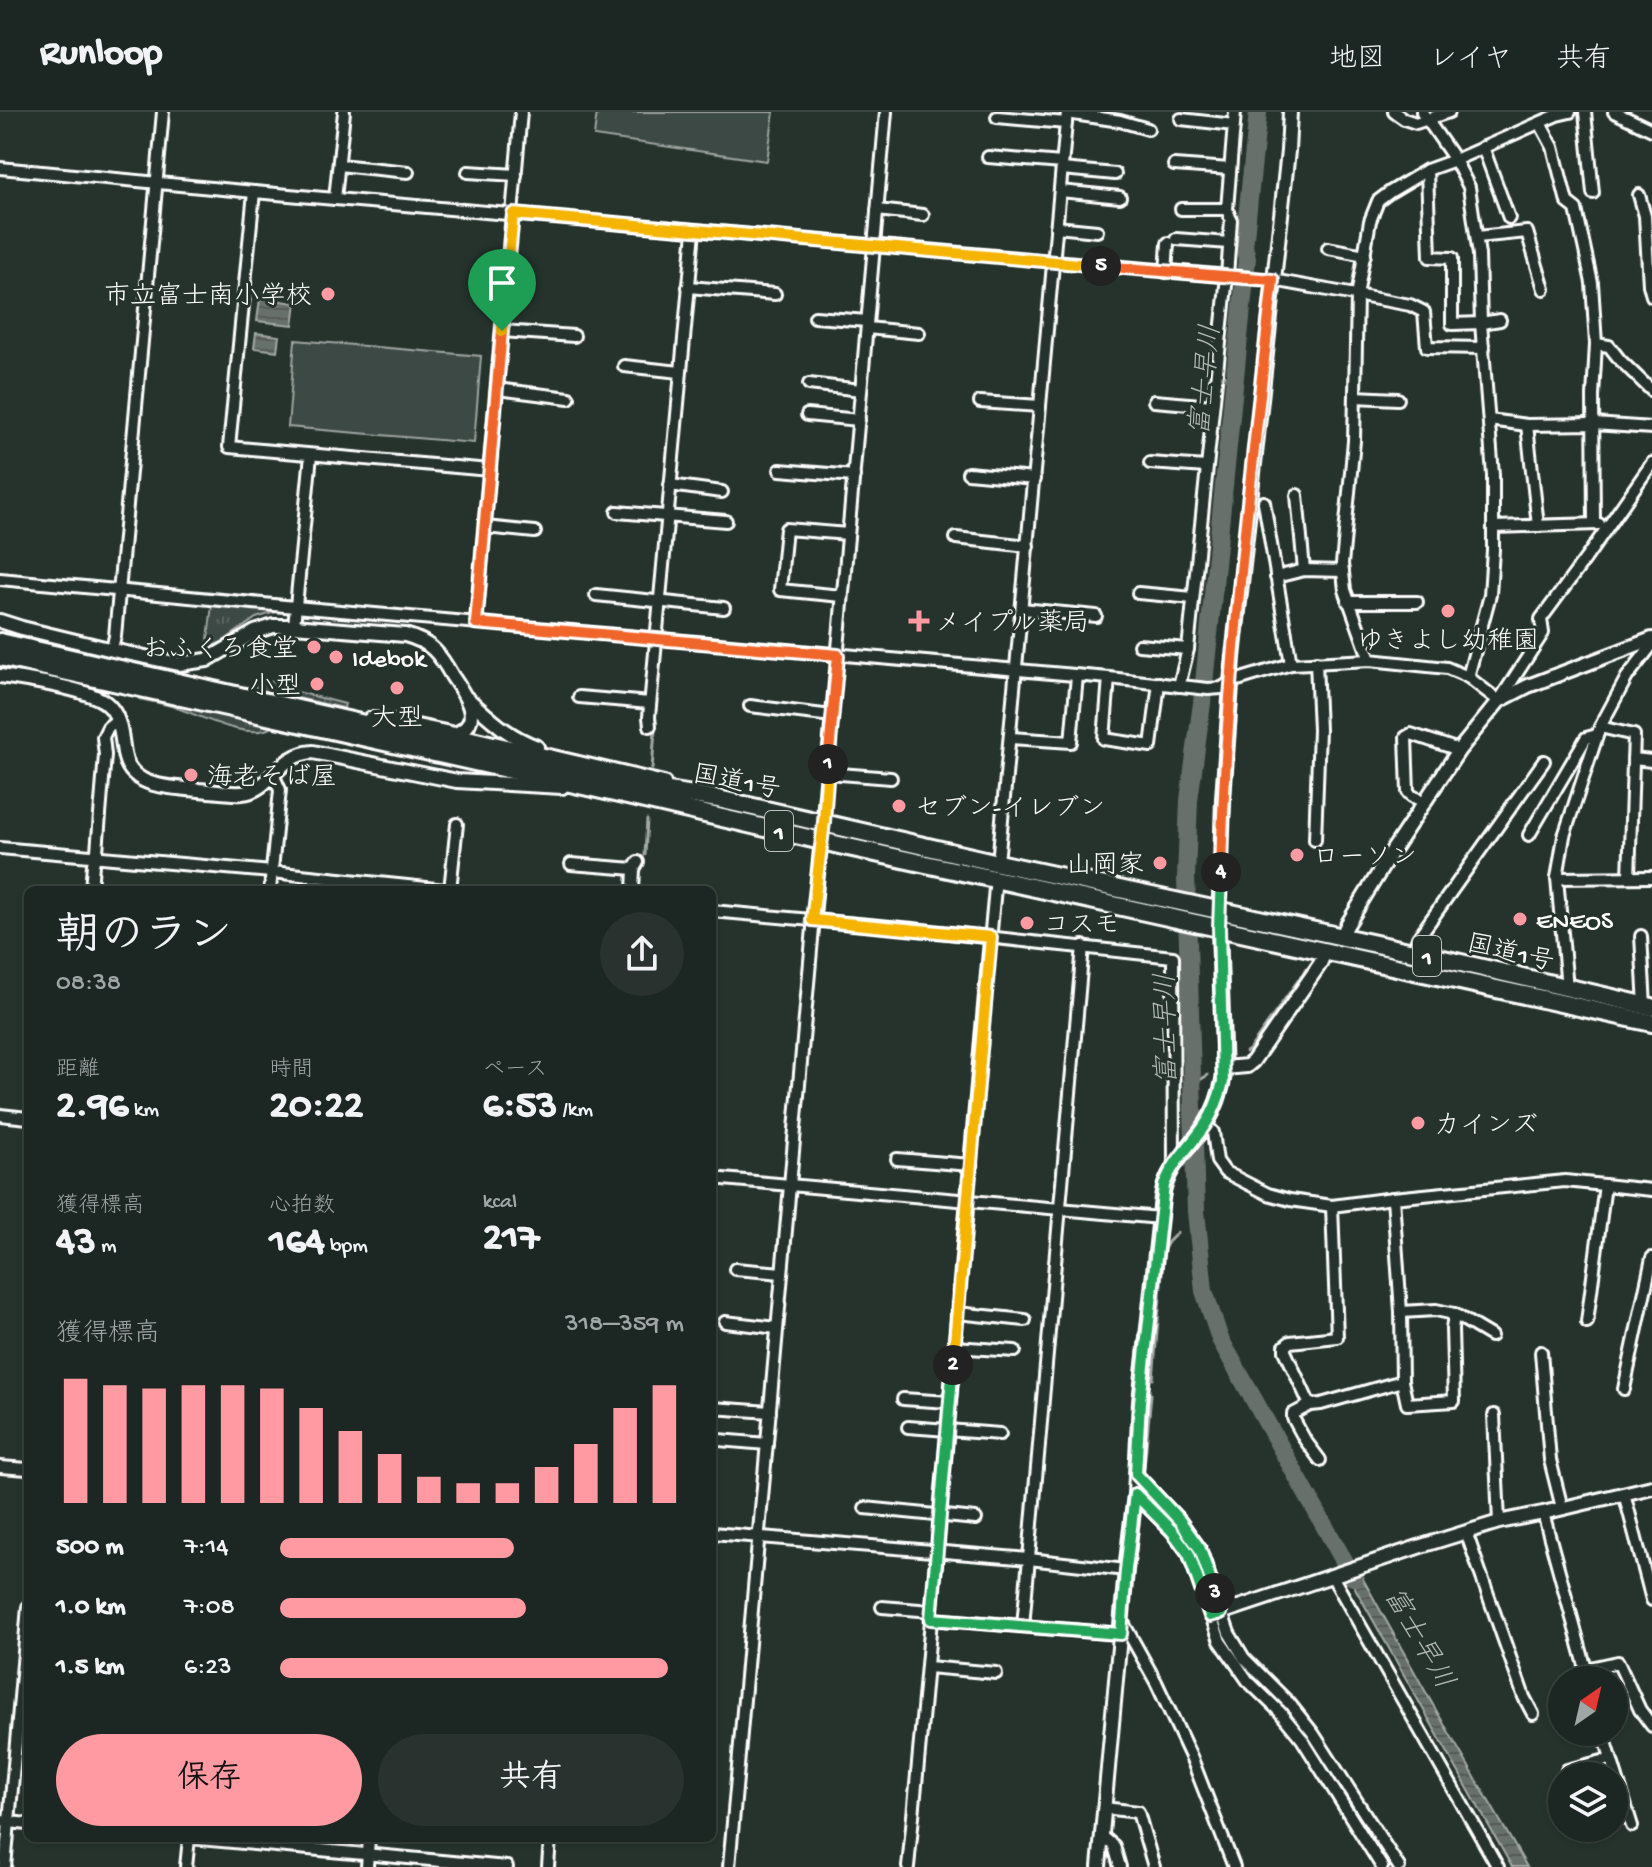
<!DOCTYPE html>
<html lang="ja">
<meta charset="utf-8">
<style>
:root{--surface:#1c2622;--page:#29322f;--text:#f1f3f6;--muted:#a0a5a5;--line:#3a4340;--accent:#ff9aa2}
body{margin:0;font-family:"Gochi Hand","Klee One",sans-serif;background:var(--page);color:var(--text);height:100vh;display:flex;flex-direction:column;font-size:30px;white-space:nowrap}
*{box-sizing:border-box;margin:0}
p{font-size:26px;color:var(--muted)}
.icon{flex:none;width:44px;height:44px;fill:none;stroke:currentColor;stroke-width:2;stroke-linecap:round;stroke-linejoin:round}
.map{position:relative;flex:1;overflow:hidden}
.side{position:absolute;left:24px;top:774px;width:692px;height:956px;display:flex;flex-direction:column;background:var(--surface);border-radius:12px;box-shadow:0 2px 6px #0004,0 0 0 2px var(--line)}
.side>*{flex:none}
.needle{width:52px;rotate:34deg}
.tools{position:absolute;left:1548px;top:1554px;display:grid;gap:16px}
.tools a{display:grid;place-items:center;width:80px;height:80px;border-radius:50%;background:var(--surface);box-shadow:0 2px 6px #0004,0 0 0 2px var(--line);font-size:40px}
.pin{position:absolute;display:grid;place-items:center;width:68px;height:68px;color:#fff;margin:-82px -34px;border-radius:50% 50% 50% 0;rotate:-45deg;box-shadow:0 0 8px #0007}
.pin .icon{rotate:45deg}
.km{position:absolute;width:40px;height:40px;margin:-20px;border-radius:50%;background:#222;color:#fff;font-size:22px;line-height:40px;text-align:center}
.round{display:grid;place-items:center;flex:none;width:84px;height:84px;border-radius:42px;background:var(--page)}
.summary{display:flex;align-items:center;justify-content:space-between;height:136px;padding:0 32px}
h1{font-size:44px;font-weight:800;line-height:60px}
.stats{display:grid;grid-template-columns:repeat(3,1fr);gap:12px;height:136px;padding:8px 32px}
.stats div{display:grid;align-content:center}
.stats b{font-size:40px;font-weight:800}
.stats small{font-size:22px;font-weight:400}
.stats p{font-size:22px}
.chart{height:224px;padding:16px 32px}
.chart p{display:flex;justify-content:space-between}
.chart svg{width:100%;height:144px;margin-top:8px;stroke:var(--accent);stroke-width:6}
.cta{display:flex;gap:16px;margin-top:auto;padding:16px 32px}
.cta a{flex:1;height:92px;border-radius:48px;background:var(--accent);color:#111;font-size:32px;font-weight:800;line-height:92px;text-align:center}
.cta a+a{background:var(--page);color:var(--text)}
ul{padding:0 32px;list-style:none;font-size:26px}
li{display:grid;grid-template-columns:128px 96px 1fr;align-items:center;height:60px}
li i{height:20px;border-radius:10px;background:var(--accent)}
header{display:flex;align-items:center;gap:48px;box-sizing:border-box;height:112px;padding:0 40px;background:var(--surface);border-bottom:2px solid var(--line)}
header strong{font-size:38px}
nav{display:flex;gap:44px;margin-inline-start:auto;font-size:28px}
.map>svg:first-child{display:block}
</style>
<header>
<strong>Runloop</strong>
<nav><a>地図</a><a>レイヤ</a><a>共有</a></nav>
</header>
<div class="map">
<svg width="1652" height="1755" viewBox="0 0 1652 1755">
<defs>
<pattern id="grass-tufts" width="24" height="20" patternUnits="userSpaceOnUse" patternTransform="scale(2)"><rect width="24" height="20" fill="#3e4944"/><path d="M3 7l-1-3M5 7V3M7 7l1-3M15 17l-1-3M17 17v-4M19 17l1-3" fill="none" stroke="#5b6460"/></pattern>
<pattern id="water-rules" width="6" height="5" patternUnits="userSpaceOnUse" patternTransform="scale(2)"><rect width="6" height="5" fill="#67706c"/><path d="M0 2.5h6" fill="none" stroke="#575a59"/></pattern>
</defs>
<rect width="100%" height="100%" fill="#26332d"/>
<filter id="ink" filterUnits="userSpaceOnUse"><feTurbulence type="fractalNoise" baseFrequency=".0125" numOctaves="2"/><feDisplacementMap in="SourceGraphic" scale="16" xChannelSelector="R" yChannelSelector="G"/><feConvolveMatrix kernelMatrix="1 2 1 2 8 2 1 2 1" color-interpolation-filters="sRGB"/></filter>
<g filter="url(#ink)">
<g fill="url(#grass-tufts)" stroke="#9ea4a2" stroke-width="2">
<polygon points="212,492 277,498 279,499 256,506 222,530 207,536"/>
<polygon points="280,568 283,568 282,576 345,592 344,596 265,579 256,575 260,572"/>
<path d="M 140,582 L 271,613 L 270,616 C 245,629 196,601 171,594 C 160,591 149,589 139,587 Z"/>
</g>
<g fill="#3e4944" stroke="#9ea4a2" stroke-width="2">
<polygon points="597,0 774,0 767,49 594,24"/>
<polygon points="295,228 481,244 474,331 288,315"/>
</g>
<g fill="url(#water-rules)" stroke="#a4a9a7" stroke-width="2">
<polygon points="260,186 296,191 293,213 257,209"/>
<polygon points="256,221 279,224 277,239 254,236"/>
<polygon points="1348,1440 1433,1593 1527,1755 1512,1755 1337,1444"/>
</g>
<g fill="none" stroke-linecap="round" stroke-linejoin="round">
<g stroke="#a4a9a7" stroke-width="3">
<polyline points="652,657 655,618"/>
<polyline points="645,743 647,708"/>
<polyline points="1246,940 1249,938 1306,857"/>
<polyline points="1193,972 1208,963"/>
<polyline points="1153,1267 1164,1137 1168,1130 1177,1121"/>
<polyline points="1144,1356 1151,1282"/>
<polyline points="1171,1406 1183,1422"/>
<polyline points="1188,1428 1201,1454 1212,1492"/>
<polyline points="1136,1441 1140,1392"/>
<polyline points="1220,1514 1233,1539"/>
<polyline points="1244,1555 1289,1599 1302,1617 1392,1755"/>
</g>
<polyline stroke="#67706c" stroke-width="18" points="1258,0 1244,134 1247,146 1202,591 1189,688 1186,765 1196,1099 1204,1179 1220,1227 1353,1465"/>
<defs>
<g id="minor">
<polyline points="1394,0 1404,7 1416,11 1449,0"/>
<polyline points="1422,0 1455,48 1469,75 1479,143 1481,211 1493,363 1493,438 1490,483 1468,565"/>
<polyline points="1585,0 1593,81"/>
<polyline points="1614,0 1652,18"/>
<polyline points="1067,1 1120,9 1148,17"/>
<polyline points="997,5 1066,11"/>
<polyline points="1181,7 1234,13"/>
<polyline points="1540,11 1553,35 1567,90 1576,97 1592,171 1596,232 1593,284 1594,411"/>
<polyline points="1483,35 1509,106"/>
<polyline points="988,45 1062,51"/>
<polyline points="339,53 408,60"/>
<polyline points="1174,53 1230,57"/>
<polyline points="0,56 254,80 1273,168 1410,193 1424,200 1427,235 1484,236"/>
<polyline points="1062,57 1115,62"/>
<polyline points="1427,58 1430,145 1452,146 1452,212 1481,211 1500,208"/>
<polyline points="468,60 516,63"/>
<polyline points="1060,79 1120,85"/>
<polyline points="254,80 229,335 490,358"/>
<polyline points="1639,83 1645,104 1649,173 1652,184"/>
<polyline points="335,87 344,0"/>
<polyline points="1181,97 1227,97"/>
<polyline points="877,98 923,103"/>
<polyline points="1056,115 1097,119"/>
<polyline points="1477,125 1527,120 1544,177"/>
<polyline points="1176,127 1229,131"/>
<polyline points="1328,136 1365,143"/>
<polyline points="1166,160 1168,131"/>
<polyline points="688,175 775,182"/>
<polyline points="815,205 867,209"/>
<polyline points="867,216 919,221"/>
<polyline points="502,219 574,224"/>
<polyline points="1596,232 1609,234 1620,248 1652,279"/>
<polyline points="624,254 680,260"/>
<polyline points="809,272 861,278"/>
<polyline points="497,277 569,286"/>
<polyline points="1355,285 1398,287"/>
<polyline points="1154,289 1213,294"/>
<polyline points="980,290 1040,294"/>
<polyline points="807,303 859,308"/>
<polyline points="1489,308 1527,313 1594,312 1652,316"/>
<polyline points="1527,313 1538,414"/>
<polyline points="1150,351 1206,355"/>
<polyline points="780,358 854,364"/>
<polyline points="968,361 1034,367"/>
<polyline points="670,373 722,380"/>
<polyline points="1297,383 1304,458"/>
<polyline points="1264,390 1291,552"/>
<polyline points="617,400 726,409"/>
<polyline points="485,415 535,420"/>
<polyline points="1493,415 1599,412"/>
<polyline points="956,426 1028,434"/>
<polyline points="1276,465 1304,458 1343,459"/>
<polyline points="0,467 295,495 1109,566 1208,577 1222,576 1231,570 1291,552 1370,548 1447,556 1468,565 1499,589 1543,521 1541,507 1586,446 1652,351"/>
<polyline points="1138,481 1193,486"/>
<polyline points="596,483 724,496"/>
<polyline points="842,484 780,478 786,417 848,422"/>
<polyline points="1348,490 1417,490"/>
<polyline points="1022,497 1096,504"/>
<polyline points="476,511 521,0"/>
<polyline points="294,514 311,343"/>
<polyline points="1139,533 1188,537"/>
<polyline points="112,537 115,524 163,0"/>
<polyline points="1370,548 1345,478 1342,452 1354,329 1357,184 1370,109 1378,89 1390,80 1427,58 1455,48 1557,3 1570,0"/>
<polyline points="1109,566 1104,627 1151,634 1159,571"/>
<polyline points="1179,574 1188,537 1227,164 1231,108 1227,97 1235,0"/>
<polyline points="579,585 650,591"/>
<polyline points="750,594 832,604"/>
<polyline points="650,614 649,605 694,119"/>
<polyline points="1600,615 1634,623 1629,765"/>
<polyline points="1011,626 1071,630 1077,564"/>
<polyline points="1633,647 1652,649"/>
<polyline points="827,661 891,666"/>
<polyline points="1424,690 1412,684 1408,680 1406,625 1411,622 1459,638"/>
<polyline points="1529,723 1586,626 1597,623"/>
<polyline points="1315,728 1319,618 1316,550"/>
<polyline points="0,736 272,760 446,778"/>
<polyline points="998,751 1067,0"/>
<polyline points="571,752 634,757"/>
<polyline points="1557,766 1652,765"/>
<polyline points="91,778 93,752 97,739 105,643 103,625 108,615 118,607"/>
<polyline points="270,778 280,678 273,662"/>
<polyline points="450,778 457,712"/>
<polyline points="633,778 634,757 638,750"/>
<polyline points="712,799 912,817 1173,845 1174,1052"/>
<polyline points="1641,824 1645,894"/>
<polyline points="1413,840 1418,826 1544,649"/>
<polyline points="1567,876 1557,766 1564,724 1600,615 1627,565 1652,533"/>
<polyline points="0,1003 28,1006"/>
<polyline points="1206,1013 1213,1020 1217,1049 1225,1060 1268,1082 1290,1088 1332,1094 1393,1086 1565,1069 1652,1078"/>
<polyline points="897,1047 971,1053"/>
<polyline points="712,1066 1160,1106"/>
<polyline points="1393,1086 1401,1200 1402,1269 1407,1292 1454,1289 1452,1217 1454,1202"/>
<polyline points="735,1157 782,1161"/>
<polyline points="1401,1200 1436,1198 1454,1202 1491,1224"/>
<polyline points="957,1201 1025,1208"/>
<polyline points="725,1210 777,1216"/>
<polyline points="1587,1210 1605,1073"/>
<polyline points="954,1235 1015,1239"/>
<polyline points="1541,1240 1550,1348 1562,1396"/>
<polyline points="1624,1277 1652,1146"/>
<polyline points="903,1287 949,1290"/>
<polyline points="1310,1293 1285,1239 1285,1234 1290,1230 1337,1225 1332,1094"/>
<polyline points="712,1296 770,1300"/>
<polyline points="1494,1303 1499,1410"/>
<polyline points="908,1315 1000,1322"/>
<polyline points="719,1328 767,1332"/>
<polyline points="1320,1348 1305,1328 1293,1306 1293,1302 1310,1293 1321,1292 1402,1269"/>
<polyline points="0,1355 28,1357"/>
<polyline points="1136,1362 1180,1409 1200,1437 1229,1521 1244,1546 1290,1592 1313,1621 1399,1755"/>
<polyline points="1624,1381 1652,1488"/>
<polyline points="1135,1382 1172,1419 1189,1442 1220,1529 1248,1569 1279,1599 1302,1627 1382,1755"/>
<polyline points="865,1396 976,1407"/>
<polyline points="1543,1401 1589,1568"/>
<polyline points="1466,1420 1524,1585 1533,1602"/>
<polyline points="712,1421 1029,1447 1126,1458"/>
<polyline points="1332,1464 1498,1755"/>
<polyline points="882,1495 932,1499"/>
<polyline points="931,1507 1121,1522"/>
<polyline points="1122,1509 1156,1570 1192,1647 1234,1755"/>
<polyline points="1023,1514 1083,834"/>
<polyline points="928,1555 996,1561"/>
<polyline points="1586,1557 1618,1550 1640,1598 1652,1614"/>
<polyline points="1603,1620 1632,1714"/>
<polyline points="1567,1658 1610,1647"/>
<polyline points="1104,1696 1138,1700 1154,1755"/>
<polyline points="0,1709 28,1712"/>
<polyline points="1102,1724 1114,1734 1120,1755"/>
<polyline points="189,1726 507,1755"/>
<polyline points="5,1755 28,1495"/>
<polyline points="186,1755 189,1726"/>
<polyline points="367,1755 369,1726"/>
<polyline points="548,1755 550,1726"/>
<polyline points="729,1755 886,0"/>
<path d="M 908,1755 C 941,1426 964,1095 996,766"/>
</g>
<g id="tertiary">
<path d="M 0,509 L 22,516 L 117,539 L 179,552 L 207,548 L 255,520 L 273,514 L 294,514 L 405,523 C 416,526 426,530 434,538 C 441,545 447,555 452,564 C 464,582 486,610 455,622"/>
<path d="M 0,564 C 23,567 90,577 106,591 C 121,603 121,624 124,641 C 129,677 171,675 199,678 C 213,679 228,682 242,681 C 271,679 278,642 313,640 L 457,669 L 562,675"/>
<path d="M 468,587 C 492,608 506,623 537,635"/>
<polyline points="370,607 398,610 455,622 664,671"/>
<polyline points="1341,826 1347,813 1394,736 1459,638 1499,589 1528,574 1652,527"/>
<polyline points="1224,956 1247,954 1253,949 1320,852 1325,840"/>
<polyline points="1221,1501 1418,1435 1499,1410 1543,1401 1652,1375"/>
<path d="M 1099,1755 L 1126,1458 L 1135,1382 L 1140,1290 L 1162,1085 C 1169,1049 1189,1039 1207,1010 C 1216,996 1221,980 1224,963 L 1219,816 L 1223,686 L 1233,545 L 1288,39 L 1290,0"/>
</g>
<g id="trunk">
<polyline points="0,530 600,665 656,677 718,687 998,751 1413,840 1652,895"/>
<polyline points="0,545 597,677 839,733 1652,911"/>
</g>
</defs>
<use href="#minor" stroke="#fff" stroke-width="16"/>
<use href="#tertiary" stroke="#fff" stroke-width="18"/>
<use href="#trunk" stroke="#fff" stroke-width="22"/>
<use href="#minor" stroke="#26332d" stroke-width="10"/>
<use href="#tertiary" stroke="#26332d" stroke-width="12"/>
<use href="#trunk" stroke="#26332d" stroke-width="16"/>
</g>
</g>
<g fill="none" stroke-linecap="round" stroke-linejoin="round" filter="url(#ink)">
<defs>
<polyline id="split-1" points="502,219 476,511 838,543 828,652"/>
<polyline id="split-2" points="828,652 824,710 812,808 991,825 953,1253"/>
<polyline id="split-3" points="953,1253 931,1507 1121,1522 1126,1458 1135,1382 1172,1419 1189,1442 1210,1504 1221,1501 1215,1481"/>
<path id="split-4" d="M 1215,1481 L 1200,1437 L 1180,1409 L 1136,1362 L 1140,1290 L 1164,1073 C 1173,1049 1191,1034 1205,1013 C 1214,1000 1219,986 1223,970 L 1219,816 L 1221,760"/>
<path id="split-5" d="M 1101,154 L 1273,168 C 1251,365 1226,562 1221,760"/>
<polyline id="split-6" points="502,219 513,102 1101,154"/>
</defs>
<use href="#split-1" stroke="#fff" stroke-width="16"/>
<use href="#split-2" stroke="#fff" stroke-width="16"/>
<use href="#split-3" stroke="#fff" stroke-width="16"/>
<use href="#split-4" stroke="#fff" stroke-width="16"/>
<use href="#split-5" stroke="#fff" stroke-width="16"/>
<use href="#split-6" stroke="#fff" stroke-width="16"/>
<use href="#split-1" stroke="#f0652b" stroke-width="10"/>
<use href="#split-2" stroke="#f5b400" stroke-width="10"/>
<use href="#split-3" stroke="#22a559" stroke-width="10"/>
<use href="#split-4" stroke="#22a559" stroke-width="10"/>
<use href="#split-5" stroke="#f0652b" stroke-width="10"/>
<use href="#split-6" stroke="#f5b400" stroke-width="10"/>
</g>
<g fill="#ff9aa2" stroke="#26332d" stroke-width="3">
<circle cx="328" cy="182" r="8"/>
<circle cx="1448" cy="499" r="8"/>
<path d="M915 497h8v8h8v8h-8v8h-8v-8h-8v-8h8z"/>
<circle cx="314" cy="535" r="8"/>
<circle cx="336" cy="545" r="8"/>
<circle cx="317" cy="572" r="8"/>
<circle cx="397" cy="576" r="8"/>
<circle cx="191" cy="663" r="8"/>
<circle cx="899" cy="694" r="8"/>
<circle cx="1297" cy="743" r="8"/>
<circle cx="1160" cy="751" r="8"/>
<circle cx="1520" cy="807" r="8"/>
<circle cx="1027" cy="811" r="8"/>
<circle cx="1418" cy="1011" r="8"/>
</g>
<g text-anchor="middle" stroke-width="6" stroke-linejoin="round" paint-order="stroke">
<g fill="#26332d" stroke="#bec2c0" stroke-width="2">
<rect x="765" y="699" width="28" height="40" rx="6"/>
<rect x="1413" y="824" width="28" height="40" rx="6"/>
</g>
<g font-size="24" font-weight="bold" fill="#fff">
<text x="779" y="727">1</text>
<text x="1427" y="852">1</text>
</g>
<g font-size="26" fill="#fff" stroke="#26332d" text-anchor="start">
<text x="312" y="191" text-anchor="end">市立富士南小学校</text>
<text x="935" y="518">メイプル薬局</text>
<text x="1448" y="536" text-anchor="middle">ゆきよし幼稚園</text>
<text x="298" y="544" text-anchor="end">おふくろ食堂</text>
<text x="352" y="554">Idebok</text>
<text x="301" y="581" text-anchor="end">小型</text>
<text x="397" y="613" text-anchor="middle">大型</text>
<text x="207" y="672">海老そば屋</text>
<text x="915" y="703">セブン-イレブン</text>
<text x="1313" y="752">ローソン</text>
<text x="1144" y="760" text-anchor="end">山岡家</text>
<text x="1536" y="816">ENEOS</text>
<text x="1043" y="820">コスモ</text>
<text x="1434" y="1020">カインズ</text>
</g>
<g font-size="26" fill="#fff" stroke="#26332d">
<text transform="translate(737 668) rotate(11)" y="9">国道1号</text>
<text transform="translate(1511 839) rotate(13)" y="9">国道1号</text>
</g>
<g font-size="28" font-style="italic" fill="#b3b8b6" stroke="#26332d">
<text transform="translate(1203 268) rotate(-84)" y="10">富士早川</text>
<text transform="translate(1164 917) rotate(-91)" y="10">富士早川</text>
<text transform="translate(1421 1525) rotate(60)" y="10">富士早川</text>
</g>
</g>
</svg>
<div class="tools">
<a><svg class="needle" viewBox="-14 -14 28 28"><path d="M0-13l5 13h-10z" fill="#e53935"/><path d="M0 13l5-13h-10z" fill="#a0a5a5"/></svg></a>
<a><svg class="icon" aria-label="layers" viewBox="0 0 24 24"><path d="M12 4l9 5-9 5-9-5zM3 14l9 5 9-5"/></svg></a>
</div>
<div class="pin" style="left:502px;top:219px;background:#1e9e55"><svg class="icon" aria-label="arrive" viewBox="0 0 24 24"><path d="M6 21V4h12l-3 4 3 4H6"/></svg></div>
<b class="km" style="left:828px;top:652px">1</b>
<b class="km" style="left:953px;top:1253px">2</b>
<b class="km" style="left:1215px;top:1481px">3</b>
<b class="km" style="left:1221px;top:760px">4</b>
<b class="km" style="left:1101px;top:154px">5</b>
<section class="side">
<div class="summary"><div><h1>朝のラン</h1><p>08:38</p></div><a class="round"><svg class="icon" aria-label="share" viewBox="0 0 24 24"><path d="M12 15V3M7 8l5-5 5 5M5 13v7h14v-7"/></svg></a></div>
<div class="stats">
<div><p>距離</p><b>2.96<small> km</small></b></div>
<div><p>時間</p><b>20:22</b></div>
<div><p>ペース</p><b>6:53<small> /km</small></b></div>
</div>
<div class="stats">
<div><p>獲得標高</p><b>43<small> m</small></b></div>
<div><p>心拍数</p><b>164<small> bpm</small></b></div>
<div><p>kcal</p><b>217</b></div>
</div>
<div class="chart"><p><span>獲得標高</span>318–359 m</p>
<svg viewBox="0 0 160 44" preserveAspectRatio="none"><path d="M5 44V6M15 44V8M25 44V9M35 44V8M45 44V8M55 44V9M65 44V15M75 44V22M85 44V29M95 44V36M105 44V38M115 44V38M125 44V33M135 44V26M145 44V15M155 44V8"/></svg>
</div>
<ul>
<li><b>500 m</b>7:14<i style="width:58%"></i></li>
<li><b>1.0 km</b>7:08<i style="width:61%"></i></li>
<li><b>1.5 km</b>6:23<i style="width:96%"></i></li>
</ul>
<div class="cta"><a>保存</a><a>共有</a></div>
</section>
</div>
